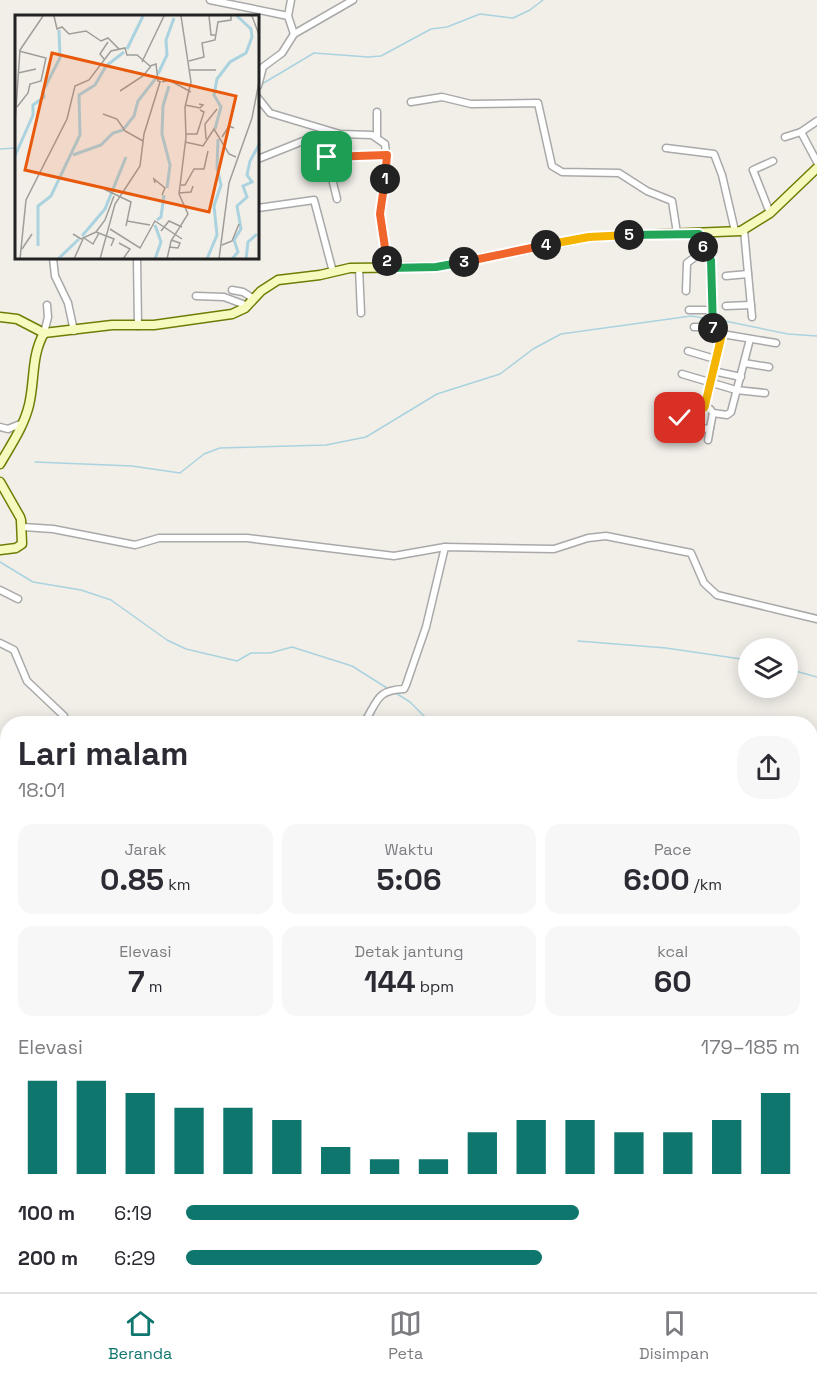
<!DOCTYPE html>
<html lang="id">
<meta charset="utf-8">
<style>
:root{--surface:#fff;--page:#f7f7f7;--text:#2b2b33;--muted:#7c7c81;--line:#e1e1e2;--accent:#0f766e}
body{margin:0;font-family:"Space Grotesk",sans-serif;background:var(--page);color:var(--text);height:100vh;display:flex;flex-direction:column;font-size:22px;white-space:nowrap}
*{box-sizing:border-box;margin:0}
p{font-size:20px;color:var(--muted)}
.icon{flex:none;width:33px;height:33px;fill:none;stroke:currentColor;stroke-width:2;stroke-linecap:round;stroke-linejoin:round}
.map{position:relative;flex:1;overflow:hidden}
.panel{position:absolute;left:0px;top:716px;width:818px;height:578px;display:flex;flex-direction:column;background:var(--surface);border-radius:24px 24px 0 0;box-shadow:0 3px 15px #0003}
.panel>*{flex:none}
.tools{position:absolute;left:738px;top:638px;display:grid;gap:12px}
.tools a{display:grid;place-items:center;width:60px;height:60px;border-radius:50%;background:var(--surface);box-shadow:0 3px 15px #0003;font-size:30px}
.pin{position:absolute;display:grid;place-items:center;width:51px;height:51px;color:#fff;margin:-26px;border-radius:12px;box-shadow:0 3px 9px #0006}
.km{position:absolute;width:30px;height:30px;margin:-15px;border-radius:50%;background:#222;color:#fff;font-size:16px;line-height:30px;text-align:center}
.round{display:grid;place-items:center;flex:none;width:63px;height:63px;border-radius:24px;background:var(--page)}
.overview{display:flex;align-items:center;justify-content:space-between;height:102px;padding:0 18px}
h1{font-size:33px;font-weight:600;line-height:45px}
.stats{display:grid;grid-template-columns:repeat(3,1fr);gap:9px;height:102px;padding:6px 18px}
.stats div{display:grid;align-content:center;border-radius:15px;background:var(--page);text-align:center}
.stats b{font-size:30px;font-weight:600}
.stats small{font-size:16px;font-weight:400}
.stats p{font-size:16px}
.chart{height:168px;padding:12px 18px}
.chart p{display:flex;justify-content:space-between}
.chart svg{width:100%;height:108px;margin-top:6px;stroke:var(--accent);stroke-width:6}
ul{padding:0 18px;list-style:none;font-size:20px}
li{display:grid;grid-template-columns:96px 72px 1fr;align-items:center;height:45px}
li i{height:15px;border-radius:8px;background:var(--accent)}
.tabs{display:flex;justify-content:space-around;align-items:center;height:84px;border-top:2px solid var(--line);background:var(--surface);font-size:16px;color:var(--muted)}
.tabs a{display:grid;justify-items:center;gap:3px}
.tabs .active{color:var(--accent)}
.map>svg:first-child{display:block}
</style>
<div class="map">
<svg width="817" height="1292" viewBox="0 0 817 1292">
<rect width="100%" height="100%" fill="#f2efe9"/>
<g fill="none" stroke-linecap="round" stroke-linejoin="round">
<g stroke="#aad3df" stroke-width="1.5">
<polyline points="262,84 314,53 368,57 381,56 431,29 447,27 480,14 513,18 530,10 543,0"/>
<polyline points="0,149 16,148"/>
<polyline points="715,319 788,334 817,336"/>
<polyline points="35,462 132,466 180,473 204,454 220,448 326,445 366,437 437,394 500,374 533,349 561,334 691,316 710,319"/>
<polyline points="0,562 33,582 81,590 111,600 167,640 186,649 237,661 251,653 270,653 292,647 352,666 387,688"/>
<polyline points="578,641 666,648 748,660"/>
<polyline points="788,669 817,677"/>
<polyline points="394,692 410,702 431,723"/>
<polyline points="0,915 8,919"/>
<polyline points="810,1052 817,1052"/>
<polyline points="0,1233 8,1231"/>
<polyline points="240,1286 253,1292"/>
<polyline points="315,1286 321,1292"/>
<polyline points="279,1292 288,1286"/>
</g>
<defs>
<g id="street">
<polyline points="210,0 288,16 294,34"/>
<polyline points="288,16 291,0"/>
<polyline points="258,86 263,67 282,53 294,34 353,0"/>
<polyline points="258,98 270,113 340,134 372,135 385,144 387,165 380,214 388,268"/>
<polyline points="411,102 442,97 471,104 538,103 552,166 562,172 619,173 647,191 672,201 677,233"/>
<polyline points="377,112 377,137"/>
<polyline points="817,121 801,132 817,162"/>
<polyline points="322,137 337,199"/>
<polyline points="785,137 801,132"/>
<polyline points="666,148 714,154 722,175 735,231"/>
<polyline points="327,157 387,155"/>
<polyline points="258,159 303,141 337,135"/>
<polyline points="258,208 314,200 333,272"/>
<polyline points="770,213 753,170 773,161"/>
<polyline points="744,230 752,317"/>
<polyline points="709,233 712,327 722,334"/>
<polyline points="698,234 709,257"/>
<polyline points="53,258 55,276 68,303 74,331"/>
<polyline points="137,258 138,326"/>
<polyline points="359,268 361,313"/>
<polyline points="726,276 748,274"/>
<polyline points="232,290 243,292 254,299"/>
<polyline points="686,291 687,263 695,257 695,233"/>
<polyline points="196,296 224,297 248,306"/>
<polyline points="726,306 751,305"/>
<polyline points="689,310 711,310"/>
<polyline points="694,327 712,327"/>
<polyline points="44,333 48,317 47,305"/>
<polyline points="688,351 715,359"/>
<polyline points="744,363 769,367"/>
<polyline points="713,371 741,377"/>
<polyline points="682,374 736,390 765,393"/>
<polyline points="676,399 685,404"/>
<polyline points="704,408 710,409 713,413 710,428 703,429 680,422 685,404 704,408 722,334 776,343"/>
<polyline points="713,413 727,415 731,412 750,339"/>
<polyline points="0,427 8,429 23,423"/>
<polyline points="676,434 680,422"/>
<polyline points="708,440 710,428"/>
<polyline points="23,527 53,529 135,545 159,538 247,538 394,556 445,547 554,549 588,538 606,536 691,553 704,583 717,595 817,619"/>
<polyline points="0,590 18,599"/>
<polyline points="0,643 14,650 27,681 64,716 66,723"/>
<path d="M 364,723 C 378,701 376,690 404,689 L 406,685 L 426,627 L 445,547"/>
<polyline points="90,1286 109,1291"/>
</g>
<g id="secondary">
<polyline points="0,317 17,319 44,333 112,325 154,325 232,314 245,308 261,291 278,280 320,275 350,268 436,267 589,237 741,231 770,213 817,168"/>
<path d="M 0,464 C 11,445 24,426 29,405 C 35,380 31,356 44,333"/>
<polyline points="0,482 20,517"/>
<polyline points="0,550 16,548 22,544 21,520"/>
<polyline points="0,956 8,958"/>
<polyline points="810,1177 817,1177"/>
</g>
</defs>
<use href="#street" stroke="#a9a9a9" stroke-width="9"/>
<use href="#secondary" stroke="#707d05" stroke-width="11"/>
<use href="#street" stroke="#fff" stroke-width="6"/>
<use href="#secondary" stroke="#f7fabf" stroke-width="8"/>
</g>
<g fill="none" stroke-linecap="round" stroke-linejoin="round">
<defs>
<polyline id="split-1" points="327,157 387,155 385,179"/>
<polyline id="split-2" points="385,179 380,214 387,261"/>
<polyline id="split-3" points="387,261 388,268 436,267 464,262"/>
<polyline id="split-4" points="464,262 546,245"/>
<polyline id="split-5" points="546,245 589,237 629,235"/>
<polyline id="split-6" points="629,235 699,234 703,247"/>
<polyline id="split-7" points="703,247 711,260 713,328"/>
<polyline id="split-8" points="705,405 722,334 713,328"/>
<polyline id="split-9" points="680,418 685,404 704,408 705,405"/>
</defs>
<use href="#split-1" stroke="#fff" stroke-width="12"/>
<use href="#split-2" stroke="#fff" stroke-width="12"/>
<use href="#split-3" stroke="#fff" stroke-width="12"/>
<use href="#split-4" stroke="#fff" stroke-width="12"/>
<use href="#split-5" stroke="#fff" stroke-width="12"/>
<use href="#split-6" stroke="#fff" stroke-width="12"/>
<use href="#split-7" stroke="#fff" stroke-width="12"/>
<use href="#split-8" stroke="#fff" stroke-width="12"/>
<use href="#split-9" stroke="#fff" stroke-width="12"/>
<use href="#split-1" stroke="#f0652b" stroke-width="8"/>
<use href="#split-2" stroke="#f0652b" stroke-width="8"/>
<use href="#split-3" stroke="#22a559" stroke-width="8"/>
<use href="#split-4" stroke="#f0652b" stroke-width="8"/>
<use href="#split-5" stroke="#f5b400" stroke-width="8"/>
<use href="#split-6" stroke="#22a559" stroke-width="8"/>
<use href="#split-7" stroke="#22a559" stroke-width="8"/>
<use href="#split-8" stroke="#f5b400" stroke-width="8"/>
<use href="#split-9" stroke="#f5b400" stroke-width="8"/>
</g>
<g transform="translate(15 15)">
<rect width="244" height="244" fill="#f2efe9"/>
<path fill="none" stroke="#aad3df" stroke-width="3" d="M 112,34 L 128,1M 143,59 L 152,40 L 151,25 L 159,3M 200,114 L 206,92 L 199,80 L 202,64 L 215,47 L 231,38 L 237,22 L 236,14 L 222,1M 58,140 L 86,130 L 98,118 L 108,115 L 119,101 L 123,86 L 141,63M 0,141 L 18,100 L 18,90 L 29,82 L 28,76 L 45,43 L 44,15M 152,173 L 155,150 L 147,119 L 148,91 L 154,71M 142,205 L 146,202 L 149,180M 67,221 L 90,194 L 111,142M 23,231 L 23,191 L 36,181 L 65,120 L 64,80 L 80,70 L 91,51 L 109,37M 43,244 L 64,224M 140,244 L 146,227 L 140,210M 192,244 L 202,220 L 199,191 L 206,170 L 202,153 L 203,124M 217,244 L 223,237 L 219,225 L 226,214 L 222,191 L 232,182 L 228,171 L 237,167 L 232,160 L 235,146 L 245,128M 231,244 L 233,227 L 242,219"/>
<path fill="none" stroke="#9f9d99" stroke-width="1.5" d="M 39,1 L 42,14 L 47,12 L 54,19 L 71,16 L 86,26 L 93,23 L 104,34M 194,1 L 196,20 L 200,20M 89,44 L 85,39 L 93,27M 174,46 L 189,42 L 187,28 L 200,25 L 203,7 L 216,5 L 216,1M 127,47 L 149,1M 175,55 L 201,55M 3,58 L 21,54M 147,67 L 154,65 L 176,77M 105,76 L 128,61 L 136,51M 170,90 L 185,93 L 188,90 L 184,89M 2,92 L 13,78 L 15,69 L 26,66 L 31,43 L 4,36M 88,99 L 102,104 L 110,116 L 128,126M 0,108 L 5,35 L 28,1M 171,119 L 182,119 L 189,97 L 185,95M 207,122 L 214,111 L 219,113M 191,124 L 190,109 L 202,94M 170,127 L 188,131 L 199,114 L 214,139 L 221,142M 140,168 L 139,164 L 150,173 L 147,180M 166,170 L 170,170 L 179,154 L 189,154 L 193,136M 89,174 L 116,187 L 111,211M 164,178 L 176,177 L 178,171M 112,206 L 135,210M 95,214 L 125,233 L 140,206 L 167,224M 146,216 L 154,206 L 167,212M 58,219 L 66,224 L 81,217M 69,223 L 78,229 L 84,218M 104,228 L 115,234 L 108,244M 207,230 L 217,226 L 224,209M 96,231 L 99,224 L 81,217 L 90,205 L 99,181M 154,232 L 163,233 L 165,228 L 156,225M 7,234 L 17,219M 5,244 L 11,185 L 52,104 L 60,71 L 74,65 L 96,36 L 110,33 L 112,40 L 122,40 L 135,51 L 141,49 L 143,66 L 146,67M 59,244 L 68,224M 85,244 L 100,189 L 125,151 L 129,119 L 145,67M 152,244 L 156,226 L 173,199 L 164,179 L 171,122 L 170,92 L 176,67 L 166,1M 204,244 L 214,168 L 237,103 L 244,67 L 244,20 L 237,1"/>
<path fill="#e8590c" fill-opacity="0.15" stroke="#e8590c" stroke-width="3" d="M 37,38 L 221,81 L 194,197 L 10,155 Z"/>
<rect width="244" height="244" fill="none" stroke="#222" stroke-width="3"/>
</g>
</svg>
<div class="tools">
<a><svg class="icon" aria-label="layers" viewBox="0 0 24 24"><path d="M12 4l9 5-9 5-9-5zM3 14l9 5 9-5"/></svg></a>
</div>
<div class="pin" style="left:327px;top:157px;background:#1e9e55"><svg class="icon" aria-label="arrive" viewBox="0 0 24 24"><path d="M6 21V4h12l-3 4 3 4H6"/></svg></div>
<div class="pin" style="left:680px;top:418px;background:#d93025"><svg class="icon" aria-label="check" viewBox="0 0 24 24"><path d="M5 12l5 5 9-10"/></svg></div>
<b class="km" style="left:385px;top:179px">1</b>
<b class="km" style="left:387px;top:261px">2</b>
<b class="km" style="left:464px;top:262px">3</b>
<b class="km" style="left:546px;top:245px">4</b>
<b class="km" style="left:629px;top:235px">5</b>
<b class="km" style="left:703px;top:247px">6</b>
<b class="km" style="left:713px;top:328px">7</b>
<section class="panel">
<div class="overview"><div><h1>Lari malam</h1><p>18:01</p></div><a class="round"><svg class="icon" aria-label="share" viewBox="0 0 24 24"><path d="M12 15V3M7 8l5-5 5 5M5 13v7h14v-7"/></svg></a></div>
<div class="stats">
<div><p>Jarak</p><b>0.85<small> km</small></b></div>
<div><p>Waktu</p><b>5:06</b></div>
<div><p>Pace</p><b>6:00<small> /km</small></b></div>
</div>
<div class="stats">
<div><p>Elevasi</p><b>7<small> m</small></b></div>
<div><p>Detak jantung</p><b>144<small> bpm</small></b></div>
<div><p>kcal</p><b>60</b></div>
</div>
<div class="chart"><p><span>Elevasi</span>179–185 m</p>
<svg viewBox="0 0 160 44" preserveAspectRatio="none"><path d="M5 44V6M15 44V6M25 44V11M35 44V17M45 44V17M55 44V22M65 44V33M75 44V38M85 44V38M95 44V27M105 44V22M115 44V22M125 44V27M135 44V27M145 44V22M155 44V11"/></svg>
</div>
<ul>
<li><b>100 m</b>6:19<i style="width:64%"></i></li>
<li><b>200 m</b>6:29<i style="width:58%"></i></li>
</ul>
</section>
</div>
<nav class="tabs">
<a class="active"><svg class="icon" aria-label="home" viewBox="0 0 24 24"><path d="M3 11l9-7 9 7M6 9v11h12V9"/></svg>Beranda</a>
<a><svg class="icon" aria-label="map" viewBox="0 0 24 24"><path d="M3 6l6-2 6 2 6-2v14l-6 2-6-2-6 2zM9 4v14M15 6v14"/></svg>Peta</a>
<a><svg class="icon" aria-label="saved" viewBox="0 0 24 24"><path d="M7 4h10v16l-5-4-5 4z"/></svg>Disimpan</a>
</nav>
